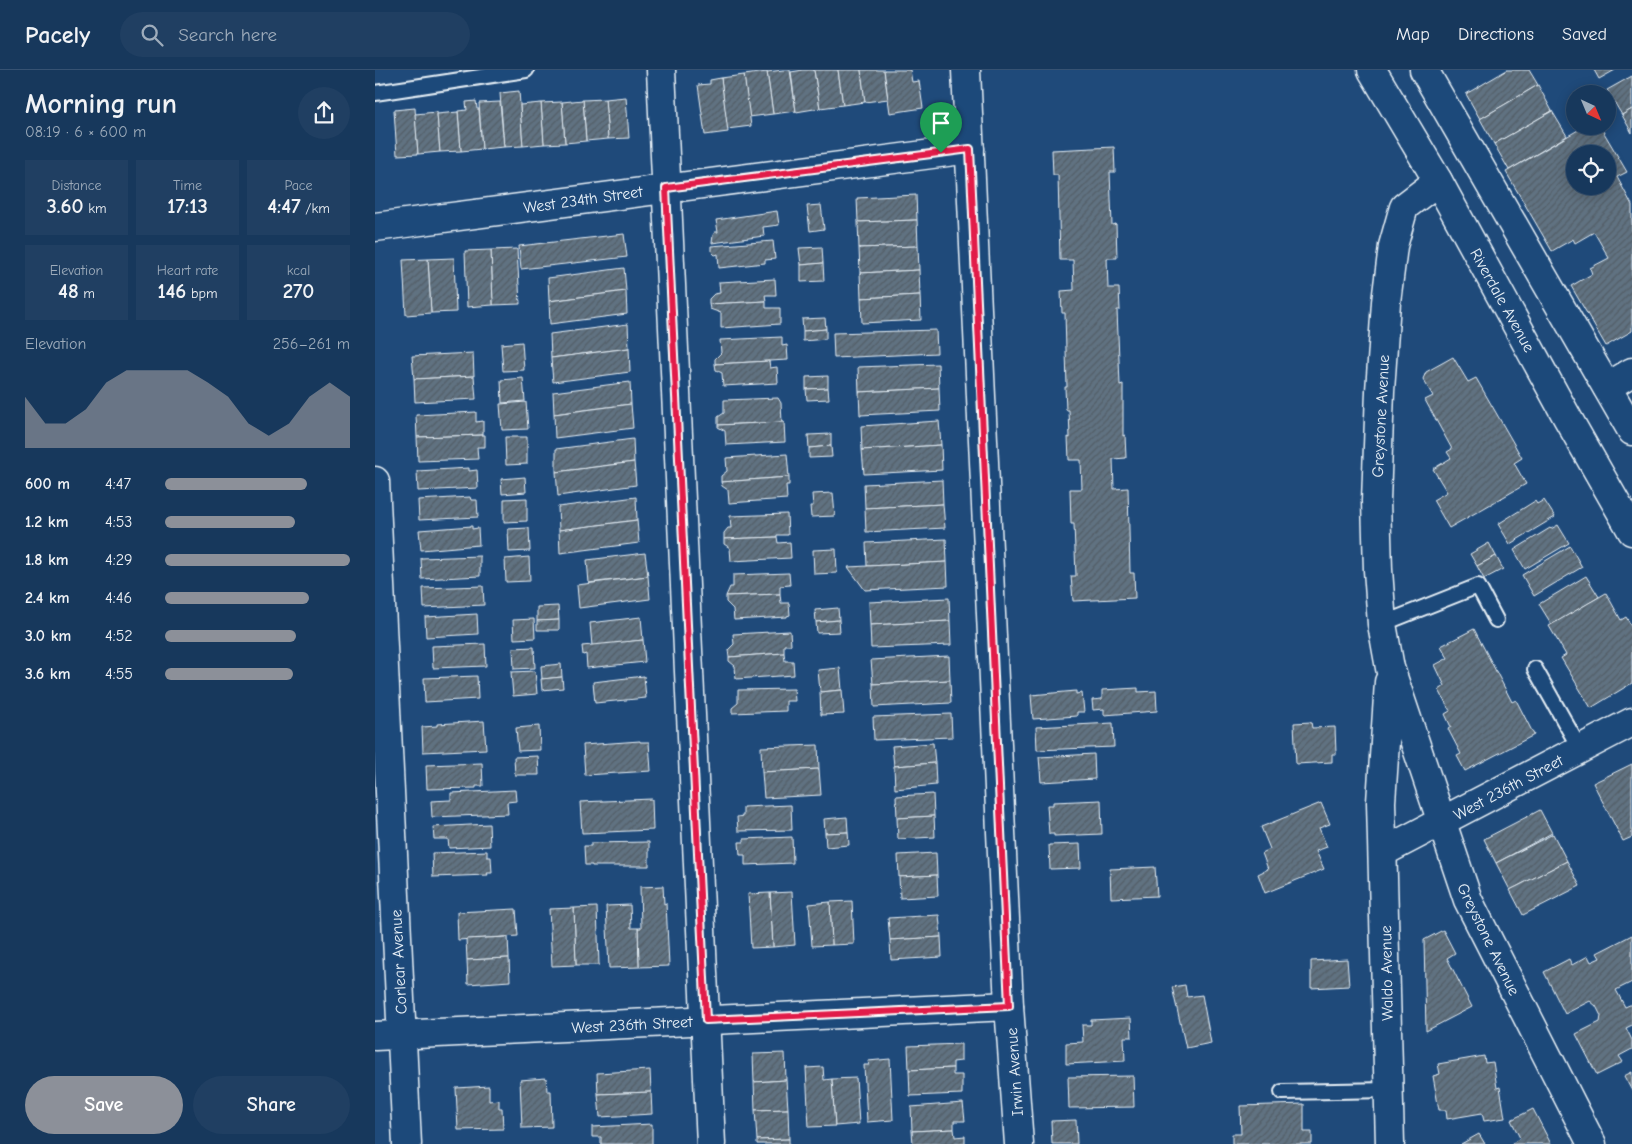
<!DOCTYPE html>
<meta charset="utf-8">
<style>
:root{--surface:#17385c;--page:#203f62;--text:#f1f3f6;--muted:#9eacbb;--line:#365272;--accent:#8c9099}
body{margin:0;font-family:"Comic Neue",sans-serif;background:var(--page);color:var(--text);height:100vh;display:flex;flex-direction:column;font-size:19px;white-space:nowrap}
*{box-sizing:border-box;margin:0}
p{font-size:16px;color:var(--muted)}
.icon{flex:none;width:28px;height:28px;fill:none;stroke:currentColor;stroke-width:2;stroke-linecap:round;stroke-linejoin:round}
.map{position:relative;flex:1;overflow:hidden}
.panel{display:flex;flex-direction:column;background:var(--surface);width:375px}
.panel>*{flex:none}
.needle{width:32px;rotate:136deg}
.buttons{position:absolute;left:1191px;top:15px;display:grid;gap:10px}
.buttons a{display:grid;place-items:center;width:50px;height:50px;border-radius:50%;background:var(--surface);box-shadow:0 2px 12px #0003,0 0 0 1px var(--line);font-size:25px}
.pin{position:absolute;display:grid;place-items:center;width:42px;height:42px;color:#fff;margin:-51px -21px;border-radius:50% 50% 50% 0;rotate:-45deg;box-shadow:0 0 5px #0007}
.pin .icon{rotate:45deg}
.round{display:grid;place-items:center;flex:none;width:52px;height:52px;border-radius:26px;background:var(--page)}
.overview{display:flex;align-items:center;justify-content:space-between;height:85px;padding:0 25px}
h1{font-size:28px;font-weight:600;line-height:38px}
.stats{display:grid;grid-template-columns:repeat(3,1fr);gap:8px;height:85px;padding:5px 25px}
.stats div{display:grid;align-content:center;border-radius:0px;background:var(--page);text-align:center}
.stats b{font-size:21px;font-weight:600}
.stats small{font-size:14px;font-weight:400}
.stats p{font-size:14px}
.chart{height:140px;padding:10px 25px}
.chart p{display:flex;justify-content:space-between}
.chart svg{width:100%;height:90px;margin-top:5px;fill:var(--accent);opacity:.7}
.button{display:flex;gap:10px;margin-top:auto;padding:10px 25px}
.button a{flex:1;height:58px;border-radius:30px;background:var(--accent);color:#fff;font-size:20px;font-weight:600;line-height:58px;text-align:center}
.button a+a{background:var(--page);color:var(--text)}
ul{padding:0 25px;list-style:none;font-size:16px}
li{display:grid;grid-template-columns:80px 60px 1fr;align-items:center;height:38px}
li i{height:12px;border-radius:6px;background:var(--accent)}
header{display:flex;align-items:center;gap:30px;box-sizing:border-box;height:70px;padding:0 25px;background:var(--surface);border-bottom:1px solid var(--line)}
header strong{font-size:24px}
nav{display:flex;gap:28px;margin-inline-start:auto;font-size:18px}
.search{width:350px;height:45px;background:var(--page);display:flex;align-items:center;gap:12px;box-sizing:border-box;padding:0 18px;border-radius:28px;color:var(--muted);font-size:19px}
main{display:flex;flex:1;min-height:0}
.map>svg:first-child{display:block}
</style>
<header>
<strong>Pacely</strong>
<div class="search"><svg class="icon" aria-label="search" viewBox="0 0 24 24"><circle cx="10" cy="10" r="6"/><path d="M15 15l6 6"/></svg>Search here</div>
<nav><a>Map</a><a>Directions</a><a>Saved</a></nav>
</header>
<main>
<section class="panel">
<div class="overview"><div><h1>Morning run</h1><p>08:19 · 6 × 600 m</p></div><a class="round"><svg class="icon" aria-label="share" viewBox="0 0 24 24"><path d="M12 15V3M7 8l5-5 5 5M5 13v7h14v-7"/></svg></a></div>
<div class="stats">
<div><p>Distance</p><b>3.60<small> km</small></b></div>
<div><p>Time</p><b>17:13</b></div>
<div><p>Pace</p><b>4:47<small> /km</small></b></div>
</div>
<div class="stats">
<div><p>Elevation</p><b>48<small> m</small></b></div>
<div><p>Heart rate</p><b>146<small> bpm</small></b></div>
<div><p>kcal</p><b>270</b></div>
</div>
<div class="chart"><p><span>Elevation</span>256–261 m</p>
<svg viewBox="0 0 160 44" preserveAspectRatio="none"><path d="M0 44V19L10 32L20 32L30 25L40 12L50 6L60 6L70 6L80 6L90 12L100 19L110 32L120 38L130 32L140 19L150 12L160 19V44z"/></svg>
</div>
<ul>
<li><b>600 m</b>4:47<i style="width:77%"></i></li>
<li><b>1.2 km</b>4:53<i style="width:70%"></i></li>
<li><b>1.8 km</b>4:29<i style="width:100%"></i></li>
<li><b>2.4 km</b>4:46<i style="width:78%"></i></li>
<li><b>3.0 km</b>4:52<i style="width:71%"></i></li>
<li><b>3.6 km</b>4:55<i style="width:69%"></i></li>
</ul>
<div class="button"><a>Save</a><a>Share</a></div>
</section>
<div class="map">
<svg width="1257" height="1074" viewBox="0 0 1257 1074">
<defs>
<pattern id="building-hatch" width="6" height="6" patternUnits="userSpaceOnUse" patternTransform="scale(1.25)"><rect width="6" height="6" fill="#607281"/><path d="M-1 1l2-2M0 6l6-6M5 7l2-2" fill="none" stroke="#535d66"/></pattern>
</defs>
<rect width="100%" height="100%" fill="#1f4a7a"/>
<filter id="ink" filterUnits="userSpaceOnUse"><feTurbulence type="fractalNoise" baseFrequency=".02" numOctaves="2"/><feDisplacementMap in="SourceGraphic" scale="10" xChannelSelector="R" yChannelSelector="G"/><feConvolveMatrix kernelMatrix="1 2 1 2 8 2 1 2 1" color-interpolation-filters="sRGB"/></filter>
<g filter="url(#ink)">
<g fill="url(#building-hatch)" stroke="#e8f1f8" fill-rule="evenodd">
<polygon points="408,0 415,0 421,41 398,44 392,2"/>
<polygon points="428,0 439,0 445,38 421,42 416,2"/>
<polygon points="439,0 463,0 468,35 445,38"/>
<polygon points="463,0 486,0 490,32 468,35"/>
<polygon points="486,0 509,0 513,29 490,32"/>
<polygon points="509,0 535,0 537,12 544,11 548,38 515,43"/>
<polygon points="1132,0 1154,0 1163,15 1105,49 1091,24"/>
<polygon points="1219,0 1240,0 1224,9"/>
<polygon points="392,2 398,44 374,47 369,5"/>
<polygon points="369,5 376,56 352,59 346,8"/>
<polygon points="1257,6 1257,39 1247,45 1232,20"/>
<polygon points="346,8 353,62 330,65 323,15 335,14 335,10"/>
<polygon points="1163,15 1177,41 1119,74 1105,49"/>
<polygon points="144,21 148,76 129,77 125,23"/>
<polygon points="251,27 254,68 233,69 230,29"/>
<polygon points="230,29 233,69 211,71 208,30"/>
<polygon points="208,30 211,71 190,73 187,32"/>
<polygon points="101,31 102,39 104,39 107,79 86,81 83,41 92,40 91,32"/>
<polygon points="125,32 129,77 107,79 104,33"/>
<polygon points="187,32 190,73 169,74 166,33"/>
<polygon points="166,33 169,74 148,76 145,35"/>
<polygon points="40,38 43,84 22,85 19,40"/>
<polygon points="1257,39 1257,63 1247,45"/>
<polygon points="1177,41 1192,66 1134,100 1119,74"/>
<polygon points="62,42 65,82 43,84 40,44"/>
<polygon points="83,42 86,81 65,82 62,44"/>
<path d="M 1210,56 L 1225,56 L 1252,102 L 1242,107 L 1257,135 L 1257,261 L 1231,276 L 1196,216 L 1217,204 L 1215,198 L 1234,188 L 1219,162 L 1200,173 L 1198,169 L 1177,181 L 1131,102 ZM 1200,84 L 1232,84 L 1232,116 L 1200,116 Z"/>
<polygon points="739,77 740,102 735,102 737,155 741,154 742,188 732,188 733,218 744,218 745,240 742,240 745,315 748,314 748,366 750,365 751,388 738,389 739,419 753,418 755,503 759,503 760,528 698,531 696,506 701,506 699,454 696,454 695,419 707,419 706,390 694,390 693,367 695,368 694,340 691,340 690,317 692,317 690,243 687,243 686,221 699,220 698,190 685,190 683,105 678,105 677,80"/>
<polygon points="541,125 542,150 483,152 482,128"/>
<polygon points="446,135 449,159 435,161 432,136"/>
<polygon points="402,141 404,155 388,157 389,166 337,173 338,165 340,162 343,162 341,150"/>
<polygon points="542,150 543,176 484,178 483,152"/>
<polygon points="249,164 252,187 146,199 144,176"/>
<polygon points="398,171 400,189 390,190 390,193 344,198 343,184 340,185 336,181 336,176"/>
<polygon points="543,176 544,200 485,203 484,178"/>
<polygon points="447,177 448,193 426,195 424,178"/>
<polygon points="142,179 145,234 118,235 116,180"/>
<polygon points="116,180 118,235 92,237 90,181"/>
<polygon points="79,188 81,242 56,243 53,189"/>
<polygon points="53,189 56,243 31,245 28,190"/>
<polygon points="448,193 449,211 426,212 426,195"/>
<polygon points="249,198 251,221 174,231 173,208"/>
<polygon points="544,200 545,225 486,228 485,203"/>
<polygon points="400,209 401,225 390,225 391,231 334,234 334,229 339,224 345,223 344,212"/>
<polygon points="251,221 252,244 175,254 174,231"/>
<polygon points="545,225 546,250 487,253 486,228"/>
<polygon points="391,231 391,238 405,238 405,254 346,258 346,243 335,239 334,234"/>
<polygon points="450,248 451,259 428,261 427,249"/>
<polygon points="253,254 254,278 176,288 175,264"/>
<polygon points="451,259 451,269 428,271 428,261"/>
<polygon points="561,260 562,283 459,288 458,263"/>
<polygon points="407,267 407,276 412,275 413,290 340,294 340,289 346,283 345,270"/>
<polygon points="147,272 149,300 128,301 126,274"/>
<polygon points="254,278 255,302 178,312 176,288"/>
<polygon points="98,283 99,306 39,309 37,286"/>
<polygon points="1078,287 1093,312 1101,308 1147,388 1139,393 1151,414 1074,458 1058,430 1072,422 1058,399 1076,388 1072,382 1077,379 1050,330 1058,326 1048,309 1051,302"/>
<polygon points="394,291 395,298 402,297 403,313 348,316 347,303 341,300 340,294"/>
<polygon points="563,294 564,318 484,322 483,297"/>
<polygon points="99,306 101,329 40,332 39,309"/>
<polygon points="453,306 453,318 431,319 431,307"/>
<polygon points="148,308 150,331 127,333 126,310"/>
<polygon points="255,312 256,334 179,344 178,322"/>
<polygon points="453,318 454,329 432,330 431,319"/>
<polygon points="564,318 565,341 485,345 484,322"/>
<polygon points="403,328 406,333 407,352 343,355 343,347 349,343 349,330"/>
<polygon points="151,332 153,359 127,360 125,334"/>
<polygon points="256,334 258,358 180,368 179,344"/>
<polygon points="101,342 101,352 108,351 108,365 42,367 41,345"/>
<polygon points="564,351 566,375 487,380 486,356"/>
<polygon points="409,352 410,372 351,375 350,361 343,357 343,355"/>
<polygon points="456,364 456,376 434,378 433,365"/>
<polygon points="110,365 110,377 102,377 103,389 43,391 42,367"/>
<polygon points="130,367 152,367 152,394 131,395"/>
<polygon points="258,369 259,392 181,402 181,379"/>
<polygon points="566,375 567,400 489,404 487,380"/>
<polygon points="456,376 457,387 434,388 434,378"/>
<polygon points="412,384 414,407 346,412 346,406 352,401 351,388"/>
<polygon points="259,392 261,415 183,426 181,402"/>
<polygon points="94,398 94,401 102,400 103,418 43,421 42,401"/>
<polygon points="150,407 151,422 127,424 126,409"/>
<polygon points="414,407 414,415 411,415 412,429 354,433 353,420 347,416 346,412"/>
<polygon points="567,410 568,434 490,438 489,414"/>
<polygon points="458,423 460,446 436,447 435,436 438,436 437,424"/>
<polygon points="95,427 96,430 102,430 103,447 44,450 43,430"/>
<polygon points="261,427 262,450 184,460 183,437"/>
<polygon points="152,428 152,451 129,452 129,429"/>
<polygon points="1169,430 1180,447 1135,474 1123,454 1160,431 1162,434"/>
<polygon points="568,434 570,458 491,462 490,438"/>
<polygon points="412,444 413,465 402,465 402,467 349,469 349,463 353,458 356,458 355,446"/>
<polygon points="262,450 264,473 185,483 184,460"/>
<polygon points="1183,455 1194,473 1150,499 1139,480 1175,458 1176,459"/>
<polygon points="97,456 97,459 103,458 104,475 46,480 44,460"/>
<polygon points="154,458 155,481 134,482 133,459"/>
<polygon points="402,467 403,473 415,472 416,488 356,491 355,478 349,474 349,469"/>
<polygon points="571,469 572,492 492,496 491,473"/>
<polygon points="1114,473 1121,486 1102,496 1095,484"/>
<polygon points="1195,476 1207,497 1159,526 1147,505"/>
<polygon points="461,479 462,503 439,504 438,480"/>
<polygon points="270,483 273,506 214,513 212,490"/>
<polygon points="105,486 105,506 47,509 46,488"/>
<polygon points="1121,486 1128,499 1109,509 1102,496"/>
<polygon points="154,487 155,511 131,512 130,489"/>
<polygon points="572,492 573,516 490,520 473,497"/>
<polygon points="414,503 415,515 405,516 405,524 351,526 355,517 358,517 358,505"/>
<polygon points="273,506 275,529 204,538 202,515"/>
<polygon points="1211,506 1224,527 1177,555 1164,534"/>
<polygon points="108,516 109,535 49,538 48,518"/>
<polygon points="1231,523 1246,550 1251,547 1257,557 1257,613 1216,638 1186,588 1191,585 1174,556"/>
<polygon points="405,524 406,533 414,533 415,545 412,546 412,547 359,550 358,539 351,532 351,526"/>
<polygon points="574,528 575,551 495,555 494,532"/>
<polygon points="183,536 184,550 162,551 162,537"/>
<polygon points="463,538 464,550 441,552 440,540"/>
<polygon points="102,544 103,564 51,567 50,547"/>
<polygon points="266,547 268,570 217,576 215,553"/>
<polygon points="159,549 160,568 139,569 138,550"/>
<polygon points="184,550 184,560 162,560 162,551"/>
<polygon points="464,550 465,562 442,563 441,552"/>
<polygon points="575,551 576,575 496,578 495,555"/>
<polygon points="1099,559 1137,632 1141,630 1159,665 1090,701 1082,686 1086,684 1073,659 1076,657 1070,644 1075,641 1064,620 1070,616 1060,595 1073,588 1066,576"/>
<polygon points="415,561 416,575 409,575 409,583 354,587 353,580 359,574 358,564"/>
<polygon points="268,570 270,592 212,598 211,584 208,585 207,576"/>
<polygon points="110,574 111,596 58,598 57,576"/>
<polygon points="159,577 160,598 139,599 138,578"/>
<polygon points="409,583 410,591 418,591 419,605 361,609 360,596 354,591 354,587"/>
<polygon points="574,586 575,610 498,614 496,590"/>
<polygon points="186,594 187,607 167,609 166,596"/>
<polygon points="465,598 467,620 445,622 443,600"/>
<polygon points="160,601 162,624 138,626 136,602"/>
<polygon points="102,606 103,629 50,632 49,608"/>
<polygon points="269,606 271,628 220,633 218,612"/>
<polygon points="187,607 188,618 167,620 166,609"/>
<polygon points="575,610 576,633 499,637 498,614"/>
<polygon points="763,618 763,622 781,621 782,641 729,645 729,639 718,640 717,630 727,629 727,620"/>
<polygon points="419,619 420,631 411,631 411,641 357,643 357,638 363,633 363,620"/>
<polygon points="467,620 469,644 446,645 445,622"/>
<polygon points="701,621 701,624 707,623 709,642 702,642 702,646 658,649 656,625"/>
<polygon points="576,644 577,667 499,670 498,647"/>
<polygon points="109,651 111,679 48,682 47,657 62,656 62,654"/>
<polygon points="936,652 937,658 960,657 961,684 957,684 957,692 921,694 919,653"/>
<polygon points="738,653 739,677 662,680 661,657"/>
<polygon points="164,656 165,680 143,681 141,658"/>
<polygon points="265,671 265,672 274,672 276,701 210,705 208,675"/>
<polygon points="558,673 560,693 519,696 517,676"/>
<polygon points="443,675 444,699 387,702 386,677"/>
<polygon points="719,684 720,709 666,712 664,687"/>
<polygon points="163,686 164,705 140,705 139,687"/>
<polygon points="107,693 108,716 101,716 101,718 52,719 51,695"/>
<polygon points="560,693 561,715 520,719 519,696"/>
<polygon points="1257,694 1257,767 1248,771 1218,713"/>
<polygon points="444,699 446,725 389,728 387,702"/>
<polygon points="140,720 141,731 132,732 133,744 57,747 56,731 76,730 76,723"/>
<polygon points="558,724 559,746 522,748 521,726"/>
<polygon points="277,729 278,760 207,763 205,732"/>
<polygon points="726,730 727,764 679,766 679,764 674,764 672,735 678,735 678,732"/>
<polygon points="946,733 955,754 944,758 952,777 941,781 949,799 890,823 883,804 893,799 887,783 895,779 886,757"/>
<polygon points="416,735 417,760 363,761 362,747 368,746 368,737"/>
<polygon points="1165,740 1177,763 1121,793 1109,769"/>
<polygon points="559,746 560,767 523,769 522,748"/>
<polygon points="472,747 473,762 450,763 449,749"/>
<polygon points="114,754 115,776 74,778 73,769 59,769 58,757"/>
<polygon points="473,762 474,775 451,777 450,763"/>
<polygon points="1178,764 1192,791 1135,820 1121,793"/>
<polygon points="417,767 418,793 370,795 370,785 365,785 364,772 369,772 369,769"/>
<polygon points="274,772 274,796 217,796 217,795 210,795 209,776 216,776 216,773"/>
<polygon points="705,774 706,798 675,799 674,775"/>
<polygon points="112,781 112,787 116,787 117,803 112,803 113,805 58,807 57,783"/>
<polygon points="561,783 562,805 524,807 523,785"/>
<polygon points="1192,791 1205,816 1148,845 1135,820"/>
<polygon points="780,797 782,826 736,828 735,799"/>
<polygon points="562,805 563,826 525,828 524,807"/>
<polygon points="288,816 289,834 291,833 294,896 264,897 263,858 266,858 265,817"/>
<polygon points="417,822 420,875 398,877 395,823"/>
<polygon points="395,823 398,877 376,878 373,824"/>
<polygon points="477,831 479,874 457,875 455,832"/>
<polygon points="455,832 457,875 437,876 434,834"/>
<polygon points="255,835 256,858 263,858 264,897 234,898 231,836"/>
<polygon points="222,837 224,895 201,895 199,838"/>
<polygon points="199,838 201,895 177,896 174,839"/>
<polygon points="141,839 143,866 83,870 82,842"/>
<polygon points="564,845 566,867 515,870 513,848"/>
<polygon points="1068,860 1080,883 1072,888 1097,937 1051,961 1049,870"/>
<polygon points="1257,865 1257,912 1241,920 1250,937 1257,934 1257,955 1251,958 1257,970 1257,979 1244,986 1248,992 1222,1005 1201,964 1225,952 1226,946 1221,936 1215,931 1190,944 1169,902 1194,889 1197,895 1213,886 1216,892 1225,888 1222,883"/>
<polygon points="133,867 134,888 92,890 91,869"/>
<polygon points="566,867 567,887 516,890 515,870"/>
<polygon points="134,888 135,911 93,914 92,890"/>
<polygon points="972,889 974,916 936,918 936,891"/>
<polygon points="810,915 812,927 827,925 836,973 811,978 797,917"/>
<polygon points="756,948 757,967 749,967 750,991 691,994 691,973 708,972 707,955 716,955 716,950"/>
<polygon points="586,974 586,991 578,992 578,998 534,1000 533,976"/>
<polygon points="410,983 411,1010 379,1012 378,984"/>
<polygon points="1109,986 1110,993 1118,992 1122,1018 1125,1017 1130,1048 1109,1051 1107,1043 1072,1049 1071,1040 1064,1040 1058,1006 1065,1004 1063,994"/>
<polygon points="515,989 518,1050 492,1052 489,995 494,995 493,991"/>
<polygon points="448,997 449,1010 457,1009 460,1056 434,1057 431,998"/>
<polygon points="578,998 578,1005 587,1005 587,1024 535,1026 534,1000"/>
<polygon points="275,1000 276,1022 223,1024 222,1003"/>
<polygon points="1257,1002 1257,1021 1249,1006"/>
<polygon points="758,1006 759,1037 694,1038 693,1007"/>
<polygon points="171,1008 172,1021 176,1021 177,1057 147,1058 145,1010"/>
<polygon points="481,1008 484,1054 460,1056 457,1009"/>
<polygon points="411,1010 413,1039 380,1040 379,1012"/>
<polygon points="114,1016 114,1031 124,1030 124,1038 127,1038 128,1059 83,1060 81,1018"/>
<polygon points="276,1022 277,1044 225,1047 223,1024"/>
<polygon points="588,1033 590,1051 579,1051 579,1059 537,1061 536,1037"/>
<polygon points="929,1034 929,1062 937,1062 937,1074 857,1074 857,1064 866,1064 865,1036"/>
<polygon points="413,1039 414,1069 382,1070 380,1040"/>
<polygon points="1158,1039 1176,1074 1136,1074 1145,1068 1136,1050"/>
<polygon points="701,1050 702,1074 677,1074 676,1051"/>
<polygon points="277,1054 277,1074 226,1074 226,1067 217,1067 217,1057"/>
<polygon points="579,1059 580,1067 590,1066 590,1074 538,1074 537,1061"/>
<polygon points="1104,1064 1110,1074 1086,1074"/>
<polygon points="414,1069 414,1074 382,1074 382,1070"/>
</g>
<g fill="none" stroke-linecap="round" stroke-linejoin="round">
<defs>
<g id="lane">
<polyline points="0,23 151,0"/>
<polyline points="1007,554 1103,516 1121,550"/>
<polyline points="1160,599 1205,679"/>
<polyline points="907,1022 1014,1020"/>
</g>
<g id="street">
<polyline points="286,0 336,1074"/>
<polyline points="591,0 634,936 644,1074"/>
<polyline points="1049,0 1257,361"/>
<polyline points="1063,111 1029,137 1018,176 1011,232 1005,321 1001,431 1003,500 1007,554 1015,598 1093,830 1217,1074"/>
<polyline points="0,157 595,79"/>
<polyline points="1232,317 1257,302"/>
<polyline points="0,411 32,1074"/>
<polyline points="1014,612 1006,732 1015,1074"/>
<polyline points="1008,782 1257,652"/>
<polyline points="0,966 634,936"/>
</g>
<polyline id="secondary" points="997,0 1063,111 1192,347 1257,461"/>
</defs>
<use href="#lane" stroke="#e8f1f8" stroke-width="18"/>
<use href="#street" stroke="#e8f1f8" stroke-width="31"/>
<use href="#secondary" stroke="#e8f1f8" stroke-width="31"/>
<use href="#lane" stroke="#1f4a7a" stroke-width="14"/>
<use href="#street" stroke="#1f4a7a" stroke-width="28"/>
<use href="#secondary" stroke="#1f4a7a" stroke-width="28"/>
</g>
</g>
<g fill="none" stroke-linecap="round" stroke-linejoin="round" filter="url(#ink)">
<defs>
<polygon id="route" points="595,79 634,936 331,950 291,118"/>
</defs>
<use href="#route" stroke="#fff" stroke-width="10"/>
<use href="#route" stroke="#e11d48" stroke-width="6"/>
</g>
<g text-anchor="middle" stroke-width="5" stroke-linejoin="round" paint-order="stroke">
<g font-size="16" fill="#e8f1f8" stroke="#1f4a7a">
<text transform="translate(208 129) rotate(-8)" y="6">West 234th Street</text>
<text transform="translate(1128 230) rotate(61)" y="6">Riverdale Avenue</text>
<text transform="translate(1005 346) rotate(-87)" y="6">Greystone Avenue</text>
<text transform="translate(1133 717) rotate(-28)" y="6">West 236th Street</text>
<text transform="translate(1114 869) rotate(64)" y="6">Greystone Avenue</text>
<text transform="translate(23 892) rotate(-93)" y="6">Corlear Avenue</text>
<text transform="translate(1011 903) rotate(-91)" y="6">Waldo Avenue</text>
<text transform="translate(257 954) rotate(-3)" y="6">West 236th Street</text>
<text transform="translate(639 1002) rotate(-94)" y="6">Irwin Avenue</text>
</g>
</g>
</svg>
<div class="buttons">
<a><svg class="needle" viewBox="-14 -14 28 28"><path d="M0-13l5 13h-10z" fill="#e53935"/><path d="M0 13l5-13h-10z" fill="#9eacbb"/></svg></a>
<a><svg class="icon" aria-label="locate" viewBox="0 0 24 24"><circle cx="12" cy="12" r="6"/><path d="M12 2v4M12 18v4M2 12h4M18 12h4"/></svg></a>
</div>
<div class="pin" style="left:566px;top:83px;background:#1e9e55"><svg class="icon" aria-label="arrive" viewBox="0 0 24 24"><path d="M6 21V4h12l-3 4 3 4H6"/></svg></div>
</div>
</main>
